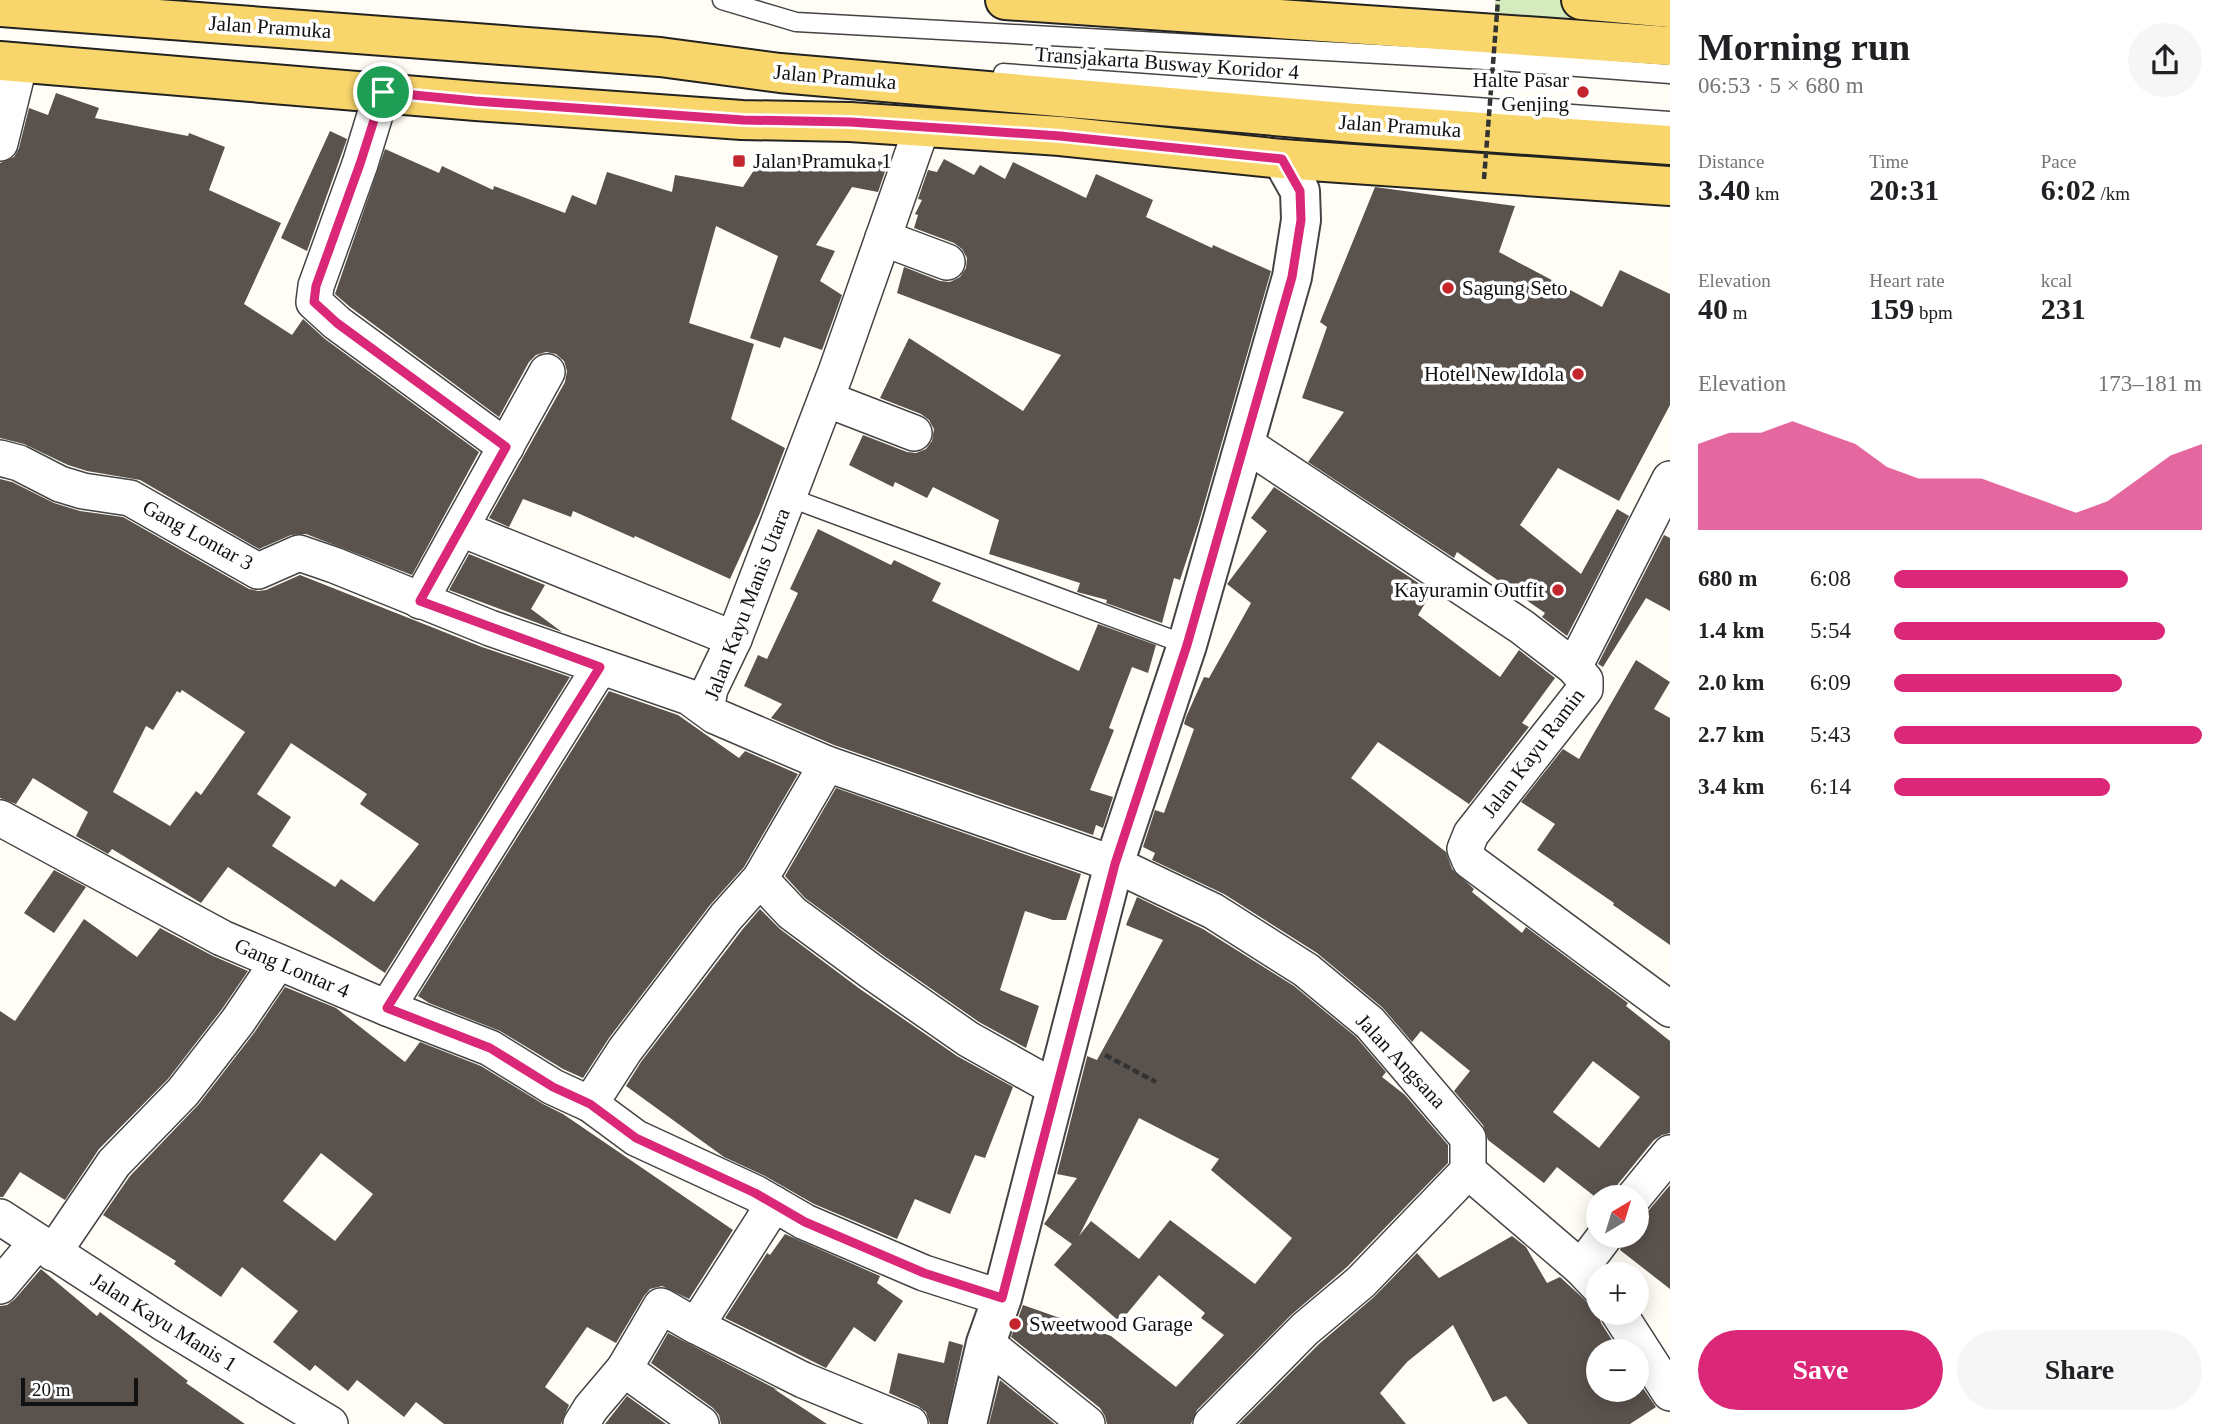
<!DOCTYPE html>
<meta charset="utf-8">
<style>
:root{--surface:#fff;--page:#f6f6f6;--text:#202124;--muted:#757577;--accent:#db2777}
body{margin:0;font-family:Georgia,serif;background:var(--page);color:var(--text);height:100vh;display:flex;flex-direction:column;font-size:26px;white-space:nowrap}
*{box-sizing:border-box;margin:0}
p{font-size:23px;color:var(--muted)}
.icon{flex:none;width:38px;height:38px;fill:none;stroke:currentColor;stroke-width:2;stroke-linecap:round;stroke-linejoin:round}
.map{position:relative;flex:1;overflow:hidden}
.drawer{display:flex;flex-direction:column;background:var(--surface);width:560px}
.drawer>*{flex:none}
.needle{width:46px;rotate:38deg}
.tools{position:absolute;left:1586px;top:1185px;display:grid;gap:14px}
.tools a{display:grid;place-items:center;width:63px;height:63px;border-radius:50%;background:var(--surface);box-shadow:0 4px 18px #0003;font-size:35px}
.scale{position:absolute;left:21px;bottom:18px;width:117px;box-sizing:border-box;padding-left:7px;border:4px solid #111;border-top:0;font-size:19px;line-height:24px;white-space:nowrap;color:#111;-webkit-text-stroke:5px #fff;paint-order:stroke}
.pin{position:absolute;display:grid;place-items:center;width:60px;height:60px;color:#fff;margin:-30px;border:4px solid #fff;border-radius:50%;box-shadow:0 2px 7px #0007}
.round{display:grid;place-items:center;flex:none;width:74px;height:74px;border-radius:37px;background:var(--page)}
.headline{display:flex;align-items:center;justify-content:space-between;height:119px;padding:0 28px}
h1{font-size:38px;font-weight:600;line-height:52px}
.figures{display:grid;grid-template-columns:repeat(3,1fr);gap:10px;height:119px;padding:7px 28px}
.figures div{display:grid;align-content:center}
.figures b{font-size:30px;font-weight:600}
.figures small{font-size:19px;font-weight:400}
.figures p{font-size:19px}
.chart{height:196px;padding:14px 28px}
.chart p{display:flex;justify-content:space-between}
.chart svg{width:100%;height:126px;margin-top:7px;fill:var(--accent);opacity:.7}
.action{display:flex;gap:14px;margin-top:auto;padding:14px 28px}
.action a{flex:1;height:80px;border-radius:42px;background:var(--accent);color:#fff;font-size:28px;font-weight:600;line-height:80px;text-align:center}
.action a+a{background:var(--page);color:var(--text)}
ul{padding:0 28px;list-style:none;font-size:23px}
li{display:grid;grid-template-columns:112px 84px 1fr;align-items:center;height:52px}
li i{height:18px;border-radius:9px;background:var(--accent)}
main{display:flex;flex:1;min-height:0}
.map>svg:first-child{display:block}
</style>
<main>
<div class="map">
<svg width="1670" height="1424" viewBox="0 0 1670 1424">
<rect width="100%" height="100%" fill="#fffdf5"/>
<polygon fill="#d5ebbd" points="1495,0 1598,0 1670,5 1670,46 1495,34"/>
<g fill="#5a524d" fill-rule="evenodd">
<polygon points="56,93 99,108 95,118 188,136 189,133 225,147 209,190 281,223 244,304 292,335 303,319 325,339 479,452 412,575 306,534 291,535 259,549 140,480 87,471 68,465 24,444 0,438 0,163 14,157 19,148 29,108 48,115"/>
<polygon points="330,131 347,139 307,251 281,238"/>
<polygon points="385,149 439,173 442,166 493,190 494,186 565,213 572,195 596,205 607,172 672,192 675,175 743,187 756,167 805,155 848,155 888,163 878,192 852,187 816,245 835,251 820,281 842,295 822,350 784,337 780,348 750,338 778,256 716,226 689,323 754,344 731,419 785,448 760,513 730,579 635,536 634,538 573,511 571,517 523,499 509,527 489,518 565,382 567,371 564,361 556,354 546,352 536,355 529,362 499,417 350,307 335,294"/>
<polygon points="944,159 974,175 980,165 1005,179 1013,162 1086,198 1096,174 1153,200 1146,217 1212,248 1213,245 1271,271 1199,522 1180,580 1174,578 1162,623 1106,603 1107,600 1077,592 1080,583 989,554 999,520 933,487 927,498 895,482 893,487 849,465 863,435 907,452 916,453 926,449 932,441 934,429 929,420 921,414 880,398 909,338 1023,411 1061,355 897,293 904,267 940,281 950,282 960,277 966,268 967,258 962,249 954,243 914,228 918,215 915,214 922,200 918,199 928,170 937,172"/>
<polygon points="1375,187 1515,206 1499,252 1602,307 1620,270 1670,294 1670,405 1619,501 1558,468 1520,525 1581,574 1617,509 1629,516 1567,636 1542,617 1545,613 1457,552 1454,558 1308,462 1344,412 1302,398 1327,327 1320,322"/>
<path d="M 0,479 L 12,482 L 54,503 L 80,511 L 123,517 L 249,589 L 258,591 L 266,590 L 300,575 L 482,647 L 570,677 L 385,973 L 228,867 L 201,903 L 206,906 L 112,849 L 108,854 L 76,836 L 88,812 L 33,778 L 16,804 L 0,798 ZM 182,690 L 245,732 L 201,795 L 196,791 L 170,826 L 113,792 L 146,726 L 153,730 L 177,691 L 180,693 ZM 291,743 L 367,794 L 360,804 L 419,844 L 374,902 L 341,879 L 335,887 L 272,846 L 291,817 L 257,794 Z"/>
<path d="M 1274,487 L 1432,592 L 1418,615 L 1500,677 L 1519,650 L 1555,678 L 1522,723 L 1529,727 L 1469,804 L 1378,742 L 1351,778 L 1446,852 L 1452,869 L 1474,889 L 1472,892 L 1522,933 L 1526,927 L 1628,1003 L 1626,1006 L 1670,1041 L 1670,1133 L 1662,1135 L 1654,1140 L 1618,1184 L 1614,1197 L 1598,1197 L 1598,1199 L 1557,1167 L 1544,1183 L 1488,1140 L 1483,1125 L 1454,1091 L 1470,1071 L 1421,1031 L 1412,1042 L 1383,1008 L 1317,953 L 1224,894 L 1152,860 L 1155,853 L 1143,847 L 1155,810 L 1164,813 L 1194,729 L 1184,724 L 1186,717 L 1204,677 L 1209,678 L 1251,603 L 1227,584 L 1267,531 L 1251,518 ZM 1593,1061 L 1640,1097 L 1599,1148 L 1553,1112 Z"/>
<polygon points="818,529 891,565 894,560 941,583 932,601 1079,671 1098,624 1156,645 1148,673 1132,667 1109,728 1114,730 1090,790 1113,797 1103,828 1096,825 1093,835 834,745 771,718 782,704 744,686 758,655 767,659 798,593 790,589"/>
<polygon points="1664,535 1670,538 1670,611 1646,598 1603,667 1598,664"/>
<polygon points="469,554 545,585 531,609 562,632 449,590"/>
<polygon points="1636,660 1670,682 1654,709 1670,718 1670,945 1613,905 1614,903 1537,850 1555,824 1521,802 1563,749 1579,759"/>
<polygon points="609,691 678,715 739,758 745,751 798,774 744,867 710,905 609,1038 583,1078 563,1069 500,1031 429,1003 418,996"/>
<polygon points="836,788 1081,874 1066,920 1053,920 1025,911 1000,990 1039,1006 1026,1048 979,1022 884,956 805,898 785,876"/>
<polygon points="54,870 86,887 54,933 24,913"/>
<path d="M 1137,897 L 1203,929 L 1294,986 L 1356,1037 L 1386,1072 L 1382,1077 L 1405,1095 L 1448,1145 L 1448,1163 L 1347,1267 L 1291,1315 L 1197,1410 L 1191,1424 L 1107,1424 L 1105,1416 L 1100,1408 L 1011,1337 L 1023,1305 L 1111,1336 L 1176,1387 L 1224,1335 L 1201,1318 L 1205,1313 L 1159,1275 L 1120,1322 L 1054,1265 L 1072,1244 L 1044,1224 L 1077,1178 L 1057,1174 L 1087,1057 L 1087,1056 L 1097,1060 L 1163,940 L 1126,925 ZM 1139,1118 L 1219,1159 L 1211,1170 L 1292,1238 L 1255,1284 L 1170,1220 L 1139,1259 L 1091,1221 L 1079,1236 Z"/>
<polygon points="760,909 780,929 860,989 957,1056 1013,1087 985,1158 975,1155 950,1214 915,1199 897,1239 814,1204 765,1176 724,1157 626,1086 641,1062 742,930"/>
<polygon points="84,919 137,957 160,928 213,956 248,971 222,1009 168,1079 99,1149 65,1200 20,1172 3,1197 0,1197 0,1011 15,1021"/>
<path d="M 285,987 L 336,1008 L 405,1062 L 420,1042 L 481,1066 L 543,1104 L 563,1114 L 733,1230 L 689,1299 L 662,1286 L 650,1289 L 644,1296 L 616,1343 L 587,1327 L 545,1387 L 569,1405 L 561,1424 L 444,1424 L 416,1402 L 404,1417 L 357,1380 L 348,1391 L 315,1365 L 310,1371 L 273,1342 L 298,1311 L 242,1267 L 221,1297 L 174,1264 L 176,1261 L 103,1215 L 130,1176 L 199,1104 L 254,1033 ZM 321,1153 L 373,1194 L 335,1241 L 283,1201 Z"/>
<polygon points="1670,1185 1670,1289 1620,1250 1625,1236 1636,1236 1636,1216 1649,1210"/>
<polygon points="785,1234 880,1276 877,1283 903,1301 875,1342 854,1327 826,1368 725,1318 767,1253 770,1255"/>
<polygon points="1512,1236 1526,1247 1547,1283 1560,1277 1598,1312 1601,1323 1619,1351 1598,1351 1598,1390 1636,1390 1636,1378 1656,1407 1630,1424 1528,1424 1506,1396 1493,1402 1453,1325 1407,1362 1380,1393 1406,1424 1239,1424 1319,1344 1374,1297 1417,1253 1439,1278"/>
<polygon points="41,1269 97,1316 100,1312 188,1381 186,1383 245,1424 0,1424 0,1306 7,1305 15,1299"/>
<polygon points="668,1333 778,1390 774,1389 827,1424 721,1424 719,1415 713,1408 651,1363"/>
<polygon points="949,1341 963,1345 946,1424 930,1424 926,1412 918,1406 889,1393 898,1353 944,1363"/>
<polygon points="1000,1380 1055,1424 989,1424"/>
<polygon points="627,1396 666,1424 605,1424"/>
</g>
<g fill="none" stroke-linecap="round" stroke-linejoin="round">
<defs>
<g id="service">
<polyline points="722,0 796,22 1486,60 1670,74"/>
<polyline points="1003,73 1670,121"/>
<polyline points="788,497 1187,645"/>
</g>
<g id="minor">
<polyline points="382,92 360,164 316,286 314,302 337,323 506,447"/>
<polyline points="0,143 20,62"/>
<polyline points="883,238 947,262"/>
<polyline points="826,399 914,433"/>
<polyline points="1244,443 1522,627 1574,667 1585,680 1585,689 1471,834 1465,849 1470,861 1670,1009"/>
<polyline points="0,458 19,463 60,484 83,491 130,498 258,571 299,553 334,565 490,628 689,697 715,716 827,764 1114,864 1213,911 1306,970 1370,1023 1468,1138 1468,1171 1581,1268 1598,1286"/>
<polyline points="474,534 734,639"/>
<polyline points="420,601 547,372"/>
<polyline points="1574,667 1670,479"/>
<polyline points="706,709 710,689 734,639 836,372 922,127"/>
<polyline points="0,818 222,938 387,1008 490,1048 553,1087 590,1104 636,1138 755,1193 805,1222 924,1273 1002,1298"/>
<polyline points="760,879 792,913 872,972 968,1039 1057,1089"/>
<polyline points="387,1008 600,667"/>
<polyline points="590,1104 625,1050 726,917 760,879 827,764"/>
<polyline points="1634,1197 1670,1153"/>
<polyline points="0,1217 165,1324 330,1424"/>
<polyline points="53,1253 114,1163 183,1092 238,1021 278,962"/>
<polyline points="1581,1268 1605,1236"/>
<polyline points="0,1286 37,1242"/>
<polyline points="1618,1312 1670,1393"/>
<polyline points="696,1326 803,1380 910,1424"/>
<polyline points="986,1343 1087,1424"/>
<polyline points="624,1369 701,1424"/>
<polyline points="581,1424 591,1408 624,1369 661,1306 696,1326 774,1204"/>
<polyline points="1211,1424 1305,1329 1361,1282 1468,1171"/>
</g>
<polyline id="tertiary" points="967,1424 986,1343 1002,1298 1114,864 1187,645 1292,277 1301,220 1300,191 1282,159"/>
<g id="primary">
<polyline points="1005,0 1670,46"/>
<polyline points="1581,0 1670,8"/>
<polyline points="0,7 660,57 780,73 1355,123 1670,145"/>
<polyline points="0,61 476,101 742,120 850,122 1060,136 1282,159 1670,186"/>
</g>
</defs>
<use href="#service" stroke="#444" stroke-width="21"/>
<use href="#minor" stroke="#444" stroke-width="38"/>
<use href="#tertiary" stroke="#444" stroke-width="42"/>
<use href="#primary" stroke="#222" stroke-width="42"/>
<polyline stroke="#333" stroke-width="4.5" stroke-dasharray="7 3.5" stroke-linecap="butt" points="1105,1055 1156,1082"/>
<use href="#service" stroke="#fff" stroke-width="18"/>
<use href="#minor" stroke="#fff" stroke-width="35"/>
<use href="#tertiary" stroke="#fff" stroke-width="38"/>
<use href="#primary" stroke="#f9d66b" stroke-width="38"/>
<polyline stroke="#333" stroke-width="4.5" stroke-dasharray="7 3.5" stroke-linecap="butt" points="1484,179 1498,0"/>
</g>
<g fill="none" stroke-linecap="round" stroke-linejoin="round">
<defs>
<polygon id="route" points="383,92 475,101 743,120 850,122 1060,136 1282,159 1300,191 1301,220 1292,277 1187,645 1115,864 1002,1298 924,1273 805,1222 755,1193 636,1138 590,1104 553,1087 490,1048 387,1008 600,667 420,601 506,447 337,323 314,302 316,286 360,164"/>
</defs>
<use href="#route" stroke="#fff" stroke-width="14"/>
<use href="#route" stroke="#db2777" stroke-width="9"/>
</g>
<g fill="#c4262e" stroke="#fff" stroke-width="2.5">
<circle cx="1583" cy="92" r="7"/>
<rect x="732" y="154" width="14" height="14" rx="3.5"/>
<circle cx="1448" cy="288" r="7"/>
<circle cx="1578" cy="374" r="7"/>
<circle cx="1558" cy="590" r="7"/>
<circle cx="1015" cy="1324" r="7"/>
</g>
<g text-anchor="middle" stroke-width="7" stroke-linejoin="round" paint-order="stroke">
<g font-size="21" fill="#111" stroke="#fff">
<text transform="translate(270 27) rotate(4)" y="7">Jalan Pramuka</text>
<text transform="translate(1167 63) rotate(4)" y="7">Transjakarta Busway Koridor 4</text>
<text transform="translate(835 77) rotate(5)" y="7">Jalan Pramuka</text>
<text transform="translate(1400 126) rotate(4)" y="7">Jalan Pramuka</text>
<text transform="translate(198 535) rotate(29)" y="7">Gang Lontar 3</text>
<text transform="translate(747 604) rotate(-69)" y="7">Jalan Kayu Manis Utara</text>
<text transform="translate(1533 753) rotate(-53)" y="7">Jalan Kayu Ramin</text>
<text transform="translate(292 968) rotate(23)" y="7">Gang Lontar 4</text>
<text transform="translate(1401 1061) rotate(47)" y="7">Jalan Angsana</text>
<text transform="translate(164 1322) rotate(32)" y="7">Jalan Kayu Manis 1</text>
</g>
<g font-size="21" fill="#111" stroke="#fff" text-anchor="end">
<text x="1569" y="87">Halte Pasar<tspan x="1569" dy="24">Genjing</tspan></text>
<text x="753" y="168" text-anchor="start">Jalan Pramuka 1</text>
<text x="1462" y="295" text-anchor="start">Sagung Seto</text>
<text x="1564" y="381">Hotel New Idola</text>
<text x="1544" y="597">Kayuramin Outfit</text>
<text x="1029" y="1331" text-anchor="start">Sweetwood Garage</text>
</g>
</g>
</svg>
<div class="tools">
<a><svg class="needle" viewBox="-14 -14 28 28"><path d="M0-13l5 13h-10z" fill="#e53935"/><path d="M0 13l5-13h-10z" fill="#757577"/></svg></a>
<a>+</a>
<a>−</a>
</div>
<div class="scale">20 m</div>
<div class="pin" style="left:383px;top:92px;background:#1e9e55"><svg class="icon" aria-label="arrive" viewBox="0 0 24 24"><path d="M6 21V4h12l-3 4 3 4H6"/></svg></div>
</div>
<section class="drawer">
<div class="headline"><div><h1>Morning run</h1><p>06:53 · 5 × 680 m</p></div><a class="round"><svg class="icon" aria-label="share" viewBox="0 0 24 24"><path d="M12 15V3M7 8l5-5 5 5M5 13v7h14v-7"/></svg></a></div>
<div class="figures">
<div><p>Distance</p><b>3.40<small> km</small></b></div>
<div><p>Time</p><b>20:31</b></div>
<div><p>Pace</p><b>6:02<small> /km</small></b></div>
</div>
<div class="figures">
<div><p>Elevation</p><b>40<small> m</small></b></div>
<div><p>Heart rate</p><b>159<small> bpm</small></b></div>
<div><p>kcal</p><b>231</b></div>
</div>
<div class="chart"><p><span>Elevation</span>173–181 m</p>
<svg viewBox="0 0 160 44" preserveAspectRatio="none"><path d="M0 44V14L10 10L20 10L30 6L40 10L50 14L60 22L70 26L80 26L90 26L100 30L110 34L120 38L130 34L140 26L150 18L160 14V44z"/></svg>
</div>
<ul>
<li><b>680 m</b>6:08<i style="width:76%"></i></li>
<li><b>1.4 km</b>5:54<i style="width:88%"></i></li>
<li><b>2.0 km</b>6:09<i style="width:74%"></i></li>
<li><b>2.7 km</b>5:43<i style="width:100%"></i></li>
<li><b>3.4 km</b>6:14<i style="width:70%"></i></li>
</ul>
<div class="action"><a>Save</a><a>Share</a></div>
</section>
</main>
